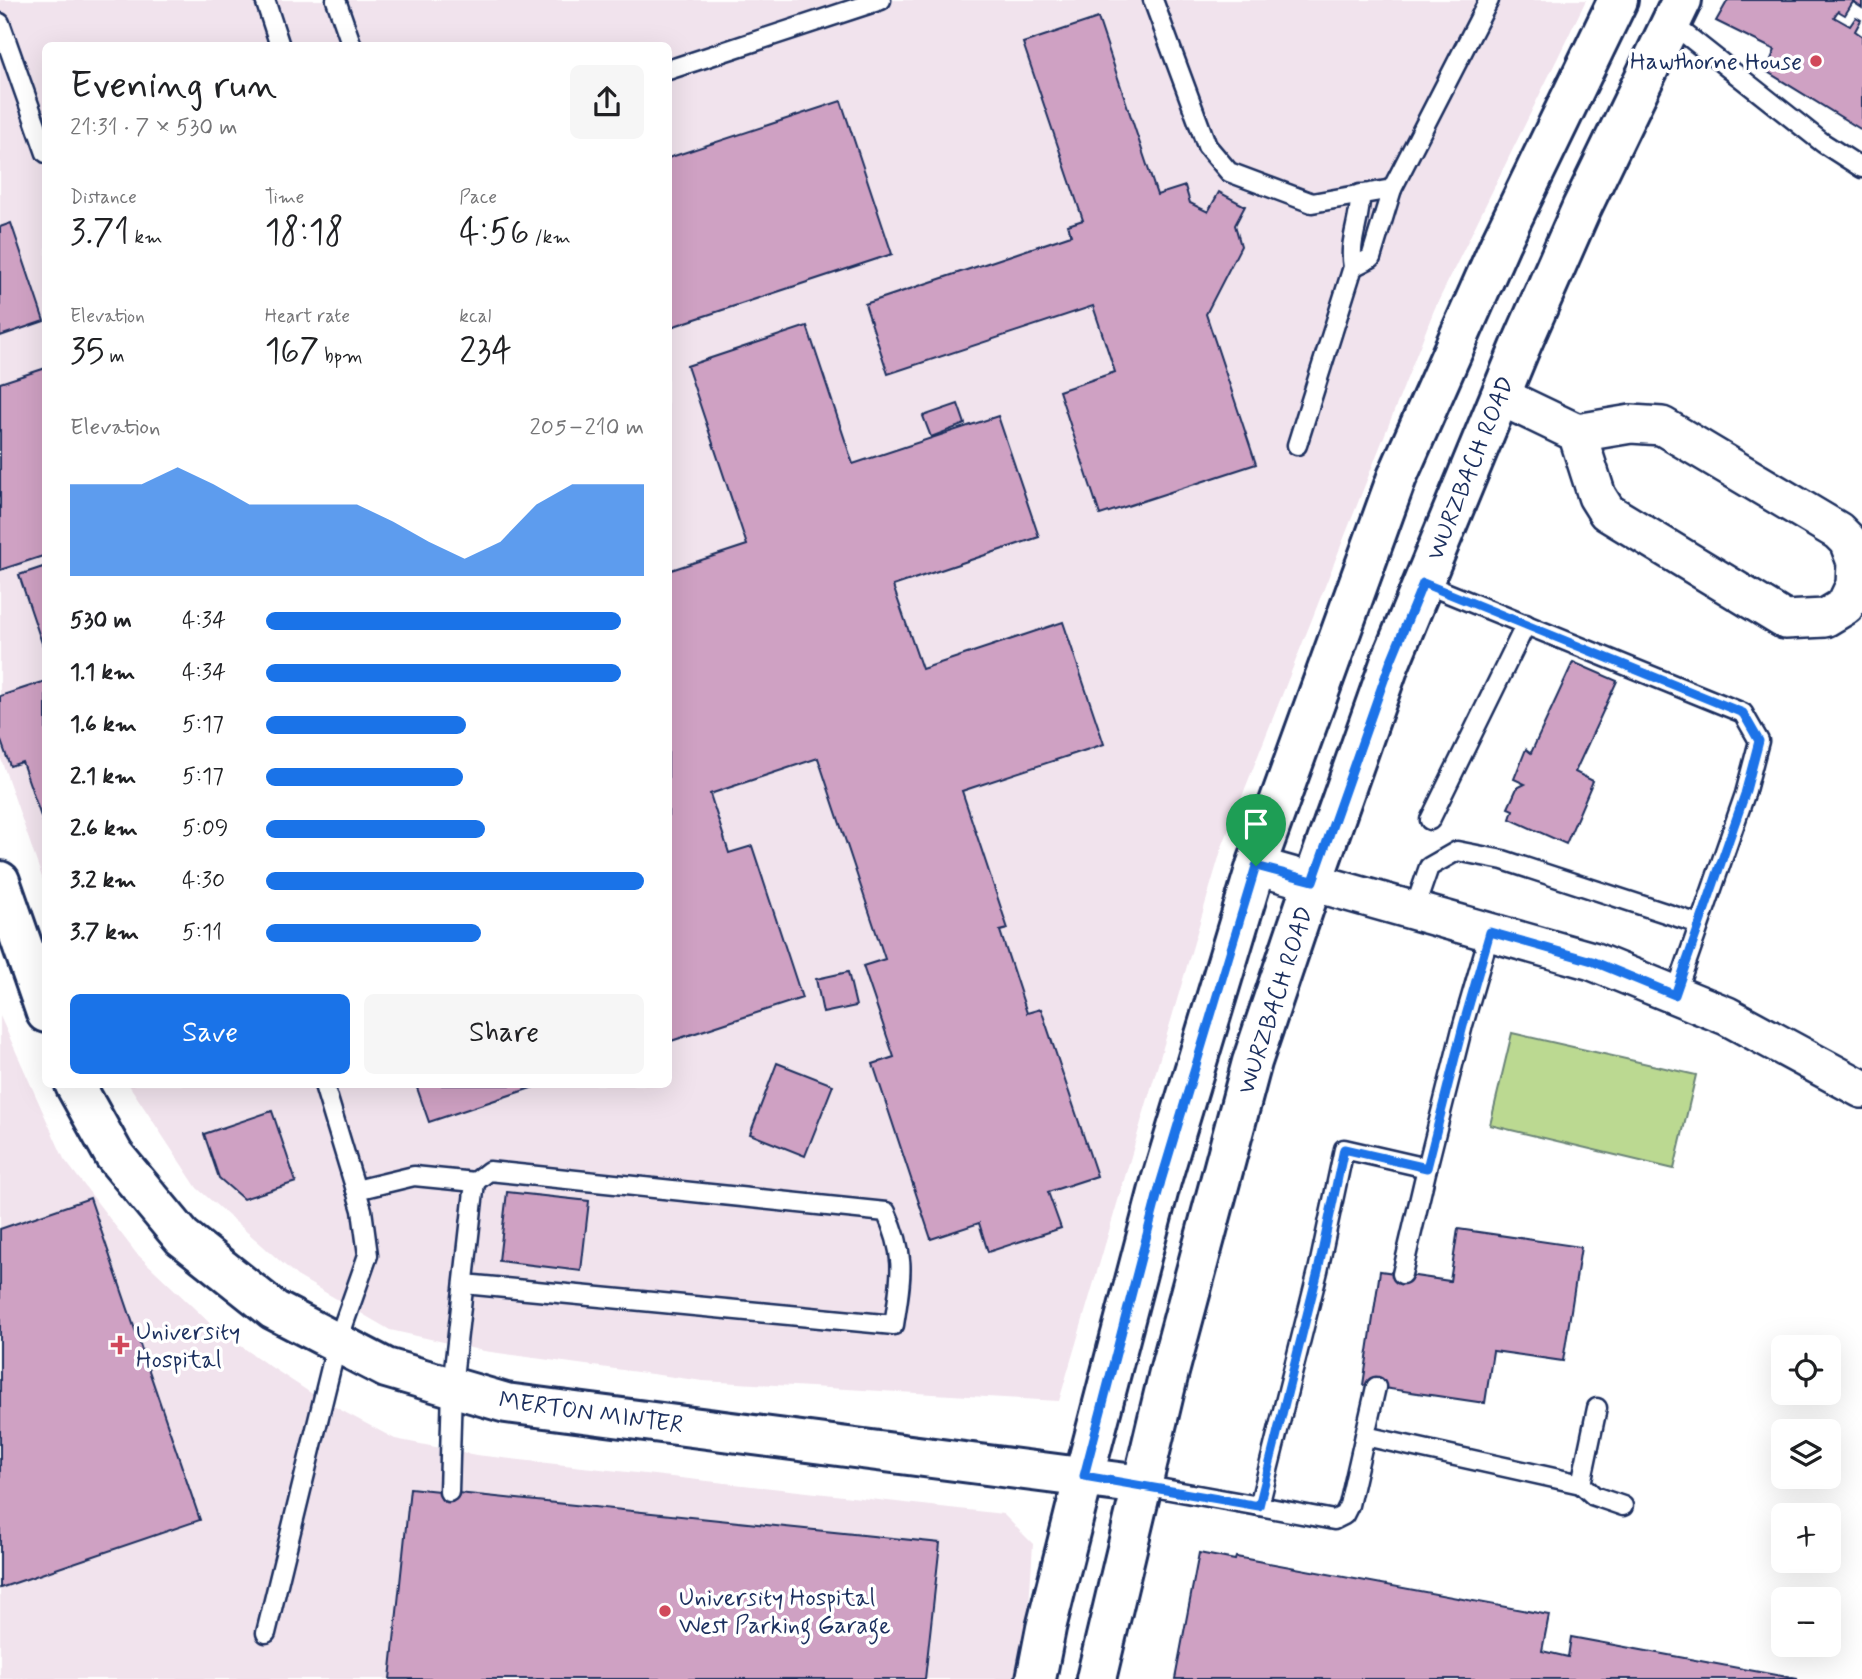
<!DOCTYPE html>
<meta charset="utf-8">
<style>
:root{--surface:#fff;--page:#f6f6f6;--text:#202124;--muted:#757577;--accent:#1a73e8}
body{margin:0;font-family:Mynerve,sans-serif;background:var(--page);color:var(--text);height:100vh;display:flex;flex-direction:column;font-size:26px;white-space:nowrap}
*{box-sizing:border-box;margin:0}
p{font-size:23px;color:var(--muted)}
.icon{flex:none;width:38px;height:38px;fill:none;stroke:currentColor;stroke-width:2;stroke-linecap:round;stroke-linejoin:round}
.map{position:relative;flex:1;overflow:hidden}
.panel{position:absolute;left:42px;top:42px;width:630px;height:1046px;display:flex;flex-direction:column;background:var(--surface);border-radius:10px;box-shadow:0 7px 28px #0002}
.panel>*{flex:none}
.controls{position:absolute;left:1771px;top:1335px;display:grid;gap:14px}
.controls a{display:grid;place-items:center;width:70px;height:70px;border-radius:10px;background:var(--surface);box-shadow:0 7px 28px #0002;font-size:35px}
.pin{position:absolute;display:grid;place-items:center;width:60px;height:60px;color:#fff;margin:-72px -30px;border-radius:50% 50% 50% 0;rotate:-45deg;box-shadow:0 0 7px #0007}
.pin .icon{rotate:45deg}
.round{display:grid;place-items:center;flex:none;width:74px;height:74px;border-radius:10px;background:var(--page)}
.overview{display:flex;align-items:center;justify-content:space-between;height:119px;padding:0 28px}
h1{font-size:38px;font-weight:600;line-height:52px}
.figures{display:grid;grid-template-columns:repeat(3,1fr);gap:10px;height:119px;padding:7px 28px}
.figures div{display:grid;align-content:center}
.figures b{font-size:35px;font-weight:600}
.figures small{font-size:19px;font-weight:400}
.figures p{font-size:19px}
.chart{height:196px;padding:14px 28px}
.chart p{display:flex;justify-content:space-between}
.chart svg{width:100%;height:126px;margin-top:7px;fill:var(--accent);opacity:.7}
.primary-button{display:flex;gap:14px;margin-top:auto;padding:14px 28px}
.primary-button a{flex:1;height:80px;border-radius:10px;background:var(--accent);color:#fff;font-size:28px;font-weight:600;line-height:80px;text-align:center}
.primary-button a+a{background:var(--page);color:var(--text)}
ul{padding:0 28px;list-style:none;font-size:23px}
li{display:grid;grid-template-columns:112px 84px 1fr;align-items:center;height:52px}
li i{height:18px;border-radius:9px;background:var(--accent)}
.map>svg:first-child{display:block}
</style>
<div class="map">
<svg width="1862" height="1679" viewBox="0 0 1862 1679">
<rect width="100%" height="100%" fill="#fff"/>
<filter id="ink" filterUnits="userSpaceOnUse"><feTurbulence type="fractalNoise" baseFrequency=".0143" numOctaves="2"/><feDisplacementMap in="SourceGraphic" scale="14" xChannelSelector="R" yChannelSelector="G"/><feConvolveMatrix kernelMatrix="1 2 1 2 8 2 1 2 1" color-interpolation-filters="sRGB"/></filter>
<g filter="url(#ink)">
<g fill="#f1e3ed">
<polygon points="0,0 1586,0 1434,310 1222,847 1059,1401 703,1381 484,1351 390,1330 297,1276 197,1188 129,1085 668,1085 668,46 46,46 45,886 0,756"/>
<polygon points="0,1016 64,1159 136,1253 214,1327 265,1363 320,1399 395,1439 476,1455 1003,1514 1033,1544 1029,1606 1014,1679 0,1679"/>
</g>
<polygon fill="#bbd991" stroke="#6b8478" stroke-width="2" points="1512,1033 1696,1075 1674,1169 1490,1125"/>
<g fill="#cfa1c3" stroke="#1b2f5e" stroke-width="2">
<polygon points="1728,0 1862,0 1862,8 1853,2 1845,15 1838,11 1834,17 1850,26 1856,17 1861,20 1855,31 1862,36 1862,130 1766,71 1775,50 1716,21"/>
<polygon points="1098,18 1157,195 1185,186 1190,203 1208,212 1219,192 1245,206 1235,225 1241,246 1206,314 1256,464 1100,515 1059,391 1115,372 1093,306 888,374 865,304 1071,235 1068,225 1083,220 1023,43"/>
<polygon points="841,101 892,254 668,328 668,158"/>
<polygon points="11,223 44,321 0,336 0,227"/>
<polygon points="807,326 853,464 998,416 1039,537 893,586 922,669 1063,622 1104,744 962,791 1008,929 1000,931 1027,1013 1041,1009 1097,1176 1048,1192 1061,1228 988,1252 979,1223 931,1239 873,1064 894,1057 863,966 885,959 818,758 710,794 729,853 752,846 802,998 668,1042 668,571 747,545 687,366"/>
<polygon points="46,368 46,555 0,570 0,383"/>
<polygon points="958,404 965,424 931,437 923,416"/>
<polygon points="46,566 46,655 19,575"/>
<polygon points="1573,662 1617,681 1575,772 1593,781 1566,844 1510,819 1513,810 1508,808 1517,788 1525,784 1514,779 1526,749 1531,753"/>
<polygon points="46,681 46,831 22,762 10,766 0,738 0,696"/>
<polygon points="848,972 856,1006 823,1013 816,979"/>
<polygon points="777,1063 833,1085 805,1156 750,1134"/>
<polygon points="416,1085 540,1085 429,1122"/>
<polygon points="272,1111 296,1182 243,1199 219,1178 204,1134"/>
<polygon points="507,1192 589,1201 581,1271 499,1261"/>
<polygon points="90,1198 200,1520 0,1588 0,1229"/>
<polygon points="1458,1229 1581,1247 1563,1361 1493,1351 1485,1403 1363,1385 1380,1271 1450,1281"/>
<polygon points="410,1488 940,1543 925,1679 390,1679"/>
<polygon points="1199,1553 1235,1560 1236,1557 1549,1615 1542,1651 1568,1657 1571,1637 1798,1679 1175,1679"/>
</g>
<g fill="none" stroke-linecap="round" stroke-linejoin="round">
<defs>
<g id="service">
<polyline points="265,0 280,46"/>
<polyline points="336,0 352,46"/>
<polyline points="1153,0 1207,146 1229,172 1312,203 1392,189 1489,0"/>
<polyline points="1670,22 1823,143 1862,168"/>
<polyline points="0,23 46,153"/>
<polyline points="668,70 881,0"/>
<polyline points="1353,267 1371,258 1392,189"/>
<path d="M 1297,445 L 1353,267 C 1348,240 1361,221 1360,194"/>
<polyline points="1423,583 1743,713 1759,741 1745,794 1675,995"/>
<polyline points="1430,820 1526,624"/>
<polyline points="1414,910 1429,867 1457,851 1503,860 1699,924"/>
<polyline points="356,1190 414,1176 475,1182 452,1387 449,1492"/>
<polyline points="1402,1274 1427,1168"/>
<path d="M 464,1284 L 894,1325 C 901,1278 907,1257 886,1212 L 489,1171 L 475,1182"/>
<polyline points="1365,1436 1581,1484 1597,1408"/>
<polyline points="1581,1484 1594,1496 1623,1506"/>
<polyline points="1142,1485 1259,1506 1318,1271 1344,1149 1427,1168 1463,1025 1490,932"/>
<polyline points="1259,1506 1334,1520 1344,1515 1349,1505 1376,1387"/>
<polyline points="266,1633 337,1343 368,1255 362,1210 324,1085"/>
</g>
<g id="minor">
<polyline points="1500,396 1577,433 1631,424 1662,426 1838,531 1848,541 1856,562 1855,585 1845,606 1825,618 1785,620 1607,512 1597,496 1577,433"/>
<polyline points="1256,866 1592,961 1727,1016 1862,1089"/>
</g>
<g id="tertiary">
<polyline points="0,881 46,1013"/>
<polyline points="75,1085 114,1155 182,1237 274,1310 386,1368 506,1403 1142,1485"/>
</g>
<g id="primary">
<polyline points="1036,1679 1046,1628 1084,1476 1161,1181 1256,866 1397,477 1500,244 1618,0"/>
<polyline points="1096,1679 1169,1372 1252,1062 1313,881 1390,663 1520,348 1582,207 1682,0"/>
</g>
</defs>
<use href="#service" stroke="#1b2f5e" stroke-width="23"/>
<use href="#minor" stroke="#1b2f5e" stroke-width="42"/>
<use href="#tertiary" stroke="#1b2f5e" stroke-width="44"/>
<use href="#primary" stroke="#1b2f5e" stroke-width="44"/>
<use href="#service" stroke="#fff" stroke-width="18"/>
<use href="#minor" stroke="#fff" stroke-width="37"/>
<use href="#tertiary" stroke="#fff" stroke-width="38"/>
<use href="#primary" stroke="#fff" stroke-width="38"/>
</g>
</g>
<g fill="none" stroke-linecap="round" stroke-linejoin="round" filter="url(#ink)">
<defs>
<polygon id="route" points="1423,583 1743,713 1759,741 1745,794 1675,995 1592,961 1490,932 1463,1026 1427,1168 1344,1149 1318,1271 1259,1506 1084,1476 1161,1181 1256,866 1313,881 1390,663"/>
</defs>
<use href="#route" stroke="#fff" stroke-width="14"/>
<use href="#route" stroke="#1a73e8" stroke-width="9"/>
</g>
<g fill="#d1495b" stroke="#fff" stroke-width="2.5">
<circle cx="1816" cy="61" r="7"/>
<path d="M116.5 1334.5h7v7h7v7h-7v7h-7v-7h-7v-7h7z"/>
<circle cx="665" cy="1611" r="7"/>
</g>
<g text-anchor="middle" stroke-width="7" stroke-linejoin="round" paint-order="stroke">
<g font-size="24" fill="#1b2f5e" stroke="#fff" text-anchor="start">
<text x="1802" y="69" text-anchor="end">Hawthorne House</text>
<text x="136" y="1339">University<tspan x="136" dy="28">Hospital</tspan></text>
<text x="679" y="1605">University Hospital<tspan x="679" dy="28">West Parking Garage</tspan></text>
</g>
<g font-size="24" fill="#1b2f5e" stroke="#fff">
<text transform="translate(1470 468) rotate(-68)" y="8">WURZBACH ROAD</text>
<text transform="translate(1275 1000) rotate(-72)" y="8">WURZBACH ROAD</text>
<text transform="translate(591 1412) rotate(8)" y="8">MERTON MINTER</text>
</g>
</g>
</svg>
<div class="controls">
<a><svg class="icon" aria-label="locate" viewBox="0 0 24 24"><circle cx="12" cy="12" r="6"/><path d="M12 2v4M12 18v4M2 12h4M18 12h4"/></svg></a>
<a><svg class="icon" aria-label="layers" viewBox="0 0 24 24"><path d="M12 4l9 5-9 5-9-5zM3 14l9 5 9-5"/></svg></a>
<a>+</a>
<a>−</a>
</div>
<div class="pin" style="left:1256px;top:866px;background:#1e9e55"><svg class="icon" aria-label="arrive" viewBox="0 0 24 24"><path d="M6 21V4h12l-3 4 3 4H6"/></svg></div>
<section class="panel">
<div class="overview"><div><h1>Evening run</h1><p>21:31 · 7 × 530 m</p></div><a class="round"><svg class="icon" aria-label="share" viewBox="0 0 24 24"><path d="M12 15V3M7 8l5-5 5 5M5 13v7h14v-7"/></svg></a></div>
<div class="figures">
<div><p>Distance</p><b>3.71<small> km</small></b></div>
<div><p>Time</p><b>18:18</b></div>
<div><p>Pace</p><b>4:56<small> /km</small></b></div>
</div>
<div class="figures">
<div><p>Elevation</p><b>35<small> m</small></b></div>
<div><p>Heart rate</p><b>167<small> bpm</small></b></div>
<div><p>kcal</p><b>234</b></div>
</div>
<div class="chart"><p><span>Elevation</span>205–210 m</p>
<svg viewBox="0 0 160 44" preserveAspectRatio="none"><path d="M0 44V12L10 12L20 12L30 6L40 12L50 19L60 19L70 19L80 19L90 25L100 32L110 38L120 32L130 19L140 12L150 12L160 12V44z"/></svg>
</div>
<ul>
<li><b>530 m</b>4:34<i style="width:94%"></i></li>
<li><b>1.1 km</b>4:34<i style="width:94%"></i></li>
<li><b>1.6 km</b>5:17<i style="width:53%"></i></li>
<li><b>2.1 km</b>5:17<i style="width:52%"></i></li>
<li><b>2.6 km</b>5:09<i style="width:58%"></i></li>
<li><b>3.2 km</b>4:30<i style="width:100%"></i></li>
<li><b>3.7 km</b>5:11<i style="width:57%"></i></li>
</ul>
<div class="primary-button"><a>Save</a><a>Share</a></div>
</section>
</div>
